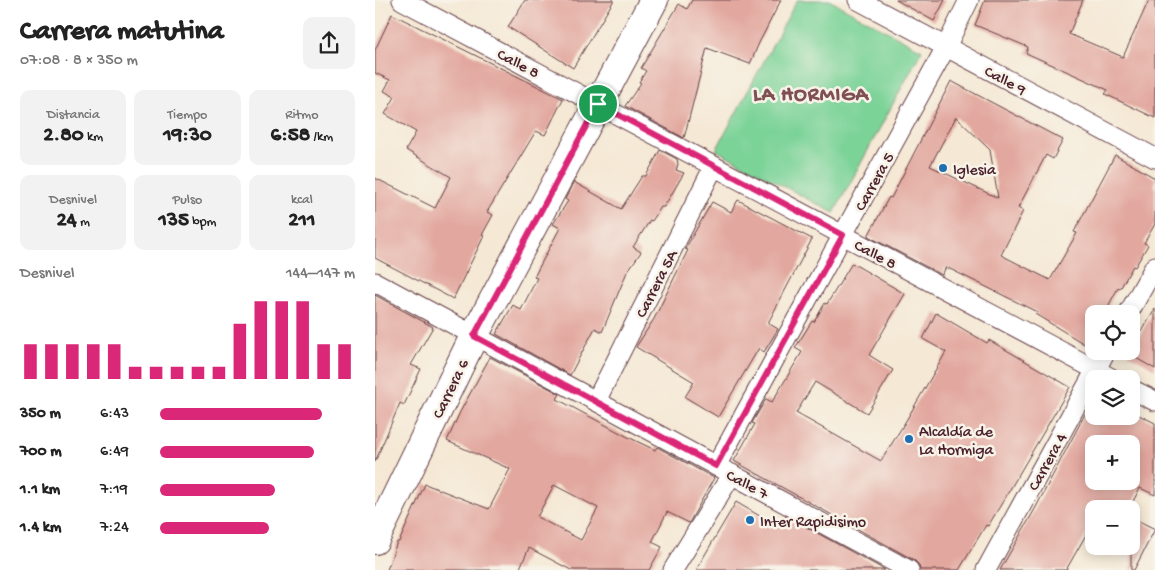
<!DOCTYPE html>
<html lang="es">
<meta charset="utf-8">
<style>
:root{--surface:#fff;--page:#f2f2f2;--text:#222;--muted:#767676;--accent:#db2777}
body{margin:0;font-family:"Gochi Hand",sans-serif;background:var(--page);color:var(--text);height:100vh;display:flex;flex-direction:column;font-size:19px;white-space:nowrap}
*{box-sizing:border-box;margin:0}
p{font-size:16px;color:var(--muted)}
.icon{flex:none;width:28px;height:28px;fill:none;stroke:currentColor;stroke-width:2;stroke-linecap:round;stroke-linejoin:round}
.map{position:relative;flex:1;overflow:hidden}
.side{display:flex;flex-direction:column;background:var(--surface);width:375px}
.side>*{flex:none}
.controls{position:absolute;left:710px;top:305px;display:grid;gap:10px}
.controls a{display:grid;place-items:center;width:55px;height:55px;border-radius:10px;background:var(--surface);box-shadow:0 2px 12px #0003;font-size:25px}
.pin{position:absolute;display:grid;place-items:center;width:42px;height:42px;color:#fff;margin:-21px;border:2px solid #fff;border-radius:50%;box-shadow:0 1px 5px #0007}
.round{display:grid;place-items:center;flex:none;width:52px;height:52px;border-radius:10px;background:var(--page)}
.overview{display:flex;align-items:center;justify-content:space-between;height:85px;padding:0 20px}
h1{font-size:28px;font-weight:700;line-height:38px}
.metrics{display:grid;grid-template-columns:repeat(3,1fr);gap:8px;height:85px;padding:5px 20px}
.metrics div{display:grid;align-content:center;border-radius:10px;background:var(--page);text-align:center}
.metrics b{font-size:21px;font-weight:700}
.metrics small{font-size:14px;font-weight:400}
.metrics p{font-size:14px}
.chart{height:140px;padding:10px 20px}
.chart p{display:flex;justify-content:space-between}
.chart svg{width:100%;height:90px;margin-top:5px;stroke:var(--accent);stroke-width:6}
ul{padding:0 20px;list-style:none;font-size:16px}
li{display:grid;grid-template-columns:80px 60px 1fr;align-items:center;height:38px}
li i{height:12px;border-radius:6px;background:var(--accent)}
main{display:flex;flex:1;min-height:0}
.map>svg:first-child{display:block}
</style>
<main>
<section class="side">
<div class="overview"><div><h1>Carrera matutina</h1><p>07:08 · 8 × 350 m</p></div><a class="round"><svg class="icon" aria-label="share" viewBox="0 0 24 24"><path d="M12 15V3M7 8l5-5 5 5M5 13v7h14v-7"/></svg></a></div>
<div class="metrics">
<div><p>Distancia</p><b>2.80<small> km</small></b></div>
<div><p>Tiempo</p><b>19:30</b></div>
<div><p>Ritmo</p><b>6:58<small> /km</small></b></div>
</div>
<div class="metrics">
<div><p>Desnivel</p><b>24<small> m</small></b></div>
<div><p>Pulso</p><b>135<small> bpm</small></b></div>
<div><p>kcal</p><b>211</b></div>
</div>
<div class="chart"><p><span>Desnivel</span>144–147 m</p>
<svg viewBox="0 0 160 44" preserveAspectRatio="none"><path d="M5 44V27M15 44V27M25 44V27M35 44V27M45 44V27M55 44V38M65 44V38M75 44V38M85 44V38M95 44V38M105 44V17M115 44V6M125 44V6M135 44V6M145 44V27M155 44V27"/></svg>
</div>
<ul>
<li><b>350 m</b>6:43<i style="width:83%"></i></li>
<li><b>700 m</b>6:49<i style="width:79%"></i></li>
<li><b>1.1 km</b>7:19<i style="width:59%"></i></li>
<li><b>1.4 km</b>7:24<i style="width:56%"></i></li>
</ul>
</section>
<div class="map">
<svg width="780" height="570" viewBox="0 0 780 570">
<rect width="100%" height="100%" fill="#f7f3e8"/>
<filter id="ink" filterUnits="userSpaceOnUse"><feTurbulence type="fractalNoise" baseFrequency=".02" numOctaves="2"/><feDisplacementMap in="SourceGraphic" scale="10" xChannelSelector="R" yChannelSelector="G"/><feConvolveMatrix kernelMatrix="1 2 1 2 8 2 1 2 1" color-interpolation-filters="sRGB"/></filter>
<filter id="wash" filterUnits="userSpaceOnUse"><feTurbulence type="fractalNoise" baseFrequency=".0096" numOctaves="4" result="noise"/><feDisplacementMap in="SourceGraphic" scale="20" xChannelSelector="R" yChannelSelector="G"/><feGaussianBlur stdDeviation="1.12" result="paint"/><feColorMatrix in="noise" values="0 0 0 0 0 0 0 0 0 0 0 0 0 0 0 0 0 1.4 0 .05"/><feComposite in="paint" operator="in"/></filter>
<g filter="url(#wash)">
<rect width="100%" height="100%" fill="#f5e8d4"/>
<polygon fill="#7cd398" stroke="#637962" points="422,0 454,0 547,50 459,213 341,150"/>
<g id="blocks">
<g fill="#e2a79f" fill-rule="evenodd">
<polygon points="150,0 239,0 198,68 133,27"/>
<polygon points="317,0 406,0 384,43 375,64 332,48 309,138 250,106 266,83 264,82 271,71 266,68 304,4 312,9"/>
<polygon points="521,0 570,0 559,21"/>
<polygon points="610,0 708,0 694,34 748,57 774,0 780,0 780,118 730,94 733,90 651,53 653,47 600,25"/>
<polygon points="17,14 188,99 170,135 161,131 112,212 118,215 107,235 109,236 78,299 0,258 0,178 60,208 76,177 31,150 41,132 10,114 20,97 9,91 15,80 0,73 0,50"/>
<path d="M 576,81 L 688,140 L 678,159 L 671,155 L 643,208 L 648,211 L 626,255 L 675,280 L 702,233 L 699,232 L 740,155 L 780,178 L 780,224 L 769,243 L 773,245 L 760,267 L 758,266 L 745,289 L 743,288 L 729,314 L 719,314 L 719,331 L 711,345 L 660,314 L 662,312 L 571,267 L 567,275 L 493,236 L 514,197 L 516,198 ZM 581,117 L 615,150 L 623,198 L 555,166 Z"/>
<polygon points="285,150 302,159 303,164 301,170 309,173 289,207 286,207 277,221 275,220 258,247 266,252 252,272 227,332 220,328 195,375 121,334 138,305 146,310 162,278 159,277 185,228 178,224 193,201 190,199 199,182 246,209 267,176 271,176"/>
<polygon points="363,200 437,239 393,323 403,329 389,352 384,348 343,417 310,397 319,382 261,347 279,319 313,250 310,249 337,202 356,212"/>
<polygon points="477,263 530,294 494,355 518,370 492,413 440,382 421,413 506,461 529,424 571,352 548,339 561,313 612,343 614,340 695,387 630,498 613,526 611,525 584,570 545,570 544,565 539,560 359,461 380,424 377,423 391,399 397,402 427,352 420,348 437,321 439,322 450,303 452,304"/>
<polygon points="0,295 58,327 36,365 46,369 29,405 25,403 0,462"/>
<polygon points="780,309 780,369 754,354"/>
<path d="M 115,357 L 185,394 L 182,399 L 251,436 L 280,450 L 282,447 L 339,478 L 314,523 L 292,512 L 277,542 L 287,547 L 274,570 L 196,570 L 154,548 L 144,570 L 12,570 L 22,542 L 24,542 L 50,484 L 114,509 L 135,469 L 72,441 L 85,412 ZM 179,485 L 223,508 L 206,540 L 162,517 Z"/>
<path d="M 719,397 L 719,416 L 756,416 L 756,411 L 780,423 L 780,495 L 765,488 L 754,509 L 719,509 L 719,537 L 712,533 L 691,570 L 625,570 L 660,509 ZM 719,444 L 756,444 L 756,481 L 719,481 Z"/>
<polygon points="361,502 405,528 411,516 510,570 321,570"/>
<polygon points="756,517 780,529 759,570 756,570"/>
</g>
</g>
</g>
<g filter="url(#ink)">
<use href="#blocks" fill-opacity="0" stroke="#643d44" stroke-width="1"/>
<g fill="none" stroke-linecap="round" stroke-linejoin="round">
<defs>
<g id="street">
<polyline points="27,0 738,379"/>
<polyline points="483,0 780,158"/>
<polyline points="0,282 534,570"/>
<polyline points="753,314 780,266"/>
<polyline points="756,389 780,401"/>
<polyline points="221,401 339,166"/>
<polyline points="341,466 571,47 594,0"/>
<polyline points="298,570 357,474"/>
<polyline points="611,570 731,351"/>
</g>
<polyline id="primary" points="0,540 99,336 279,0"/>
</defs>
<use href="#street" stroke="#643d44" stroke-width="21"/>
<use href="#primary" stroke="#643d44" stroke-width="30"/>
<use href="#street" stroke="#fff" stroke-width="19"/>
<use href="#primary" stroke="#fff" stroke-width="28"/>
</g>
</g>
<g fill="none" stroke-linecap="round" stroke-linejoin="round" filter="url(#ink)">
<defs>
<polygon id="route" points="223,104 468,235 341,466 99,336"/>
</defs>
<use href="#route" stroke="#fff" stroke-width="10"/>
<use href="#route" stroke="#db2777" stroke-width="6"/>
</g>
<g fill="#1f6fb2" stroke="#f7f3e8" stroke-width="2">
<circle cx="568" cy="168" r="5"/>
<circle cx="534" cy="439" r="5"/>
<circle cx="375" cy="520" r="5"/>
</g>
<g text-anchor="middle" stroke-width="5" stroke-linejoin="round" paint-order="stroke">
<g font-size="16" fill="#4a1f2b" stroke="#f7f3e8">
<text transform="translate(144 62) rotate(28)" y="6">Calle 8</text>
<text transform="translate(631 79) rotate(28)" y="6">Calle 9</text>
<text transform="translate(498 181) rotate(-61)" y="6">Carrera 5</text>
<text transform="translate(501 253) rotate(28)" y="6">Calle 8</text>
<text transform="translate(280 283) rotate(-63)" y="6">Carrera 5A</text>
<text transform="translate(74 388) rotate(-64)" y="6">Carrera 6</text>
<text transform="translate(671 461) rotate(-61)" y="6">Carrera 4</text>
<text transform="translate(373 483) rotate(28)" y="6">Calle 7</text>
</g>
<g font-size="16" fill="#4a1f2b" stroke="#f7f3e8" text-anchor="start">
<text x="578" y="174">Iglesia</text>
<text x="544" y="436">Alcaldía de<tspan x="544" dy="18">La Hormiga</tspan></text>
<text x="385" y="526">Inter Rapidisimo</text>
</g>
<g font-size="21" font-weight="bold" letter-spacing="1" fill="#7f4f54" stroke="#f7f3e8">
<text x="436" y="100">LA HORMIGA</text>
</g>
</g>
</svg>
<div class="controls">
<a><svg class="icon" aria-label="locate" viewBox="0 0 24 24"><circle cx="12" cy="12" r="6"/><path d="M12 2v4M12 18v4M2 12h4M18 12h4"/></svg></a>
<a><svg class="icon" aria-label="layers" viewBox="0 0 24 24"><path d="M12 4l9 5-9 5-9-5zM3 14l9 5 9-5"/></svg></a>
<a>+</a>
<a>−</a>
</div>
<div class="pin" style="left:223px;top:104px;background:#1e9e55"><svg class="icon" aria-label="arrive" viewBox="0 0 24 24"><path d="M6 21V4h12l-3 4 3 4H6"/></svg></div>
</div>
</main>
